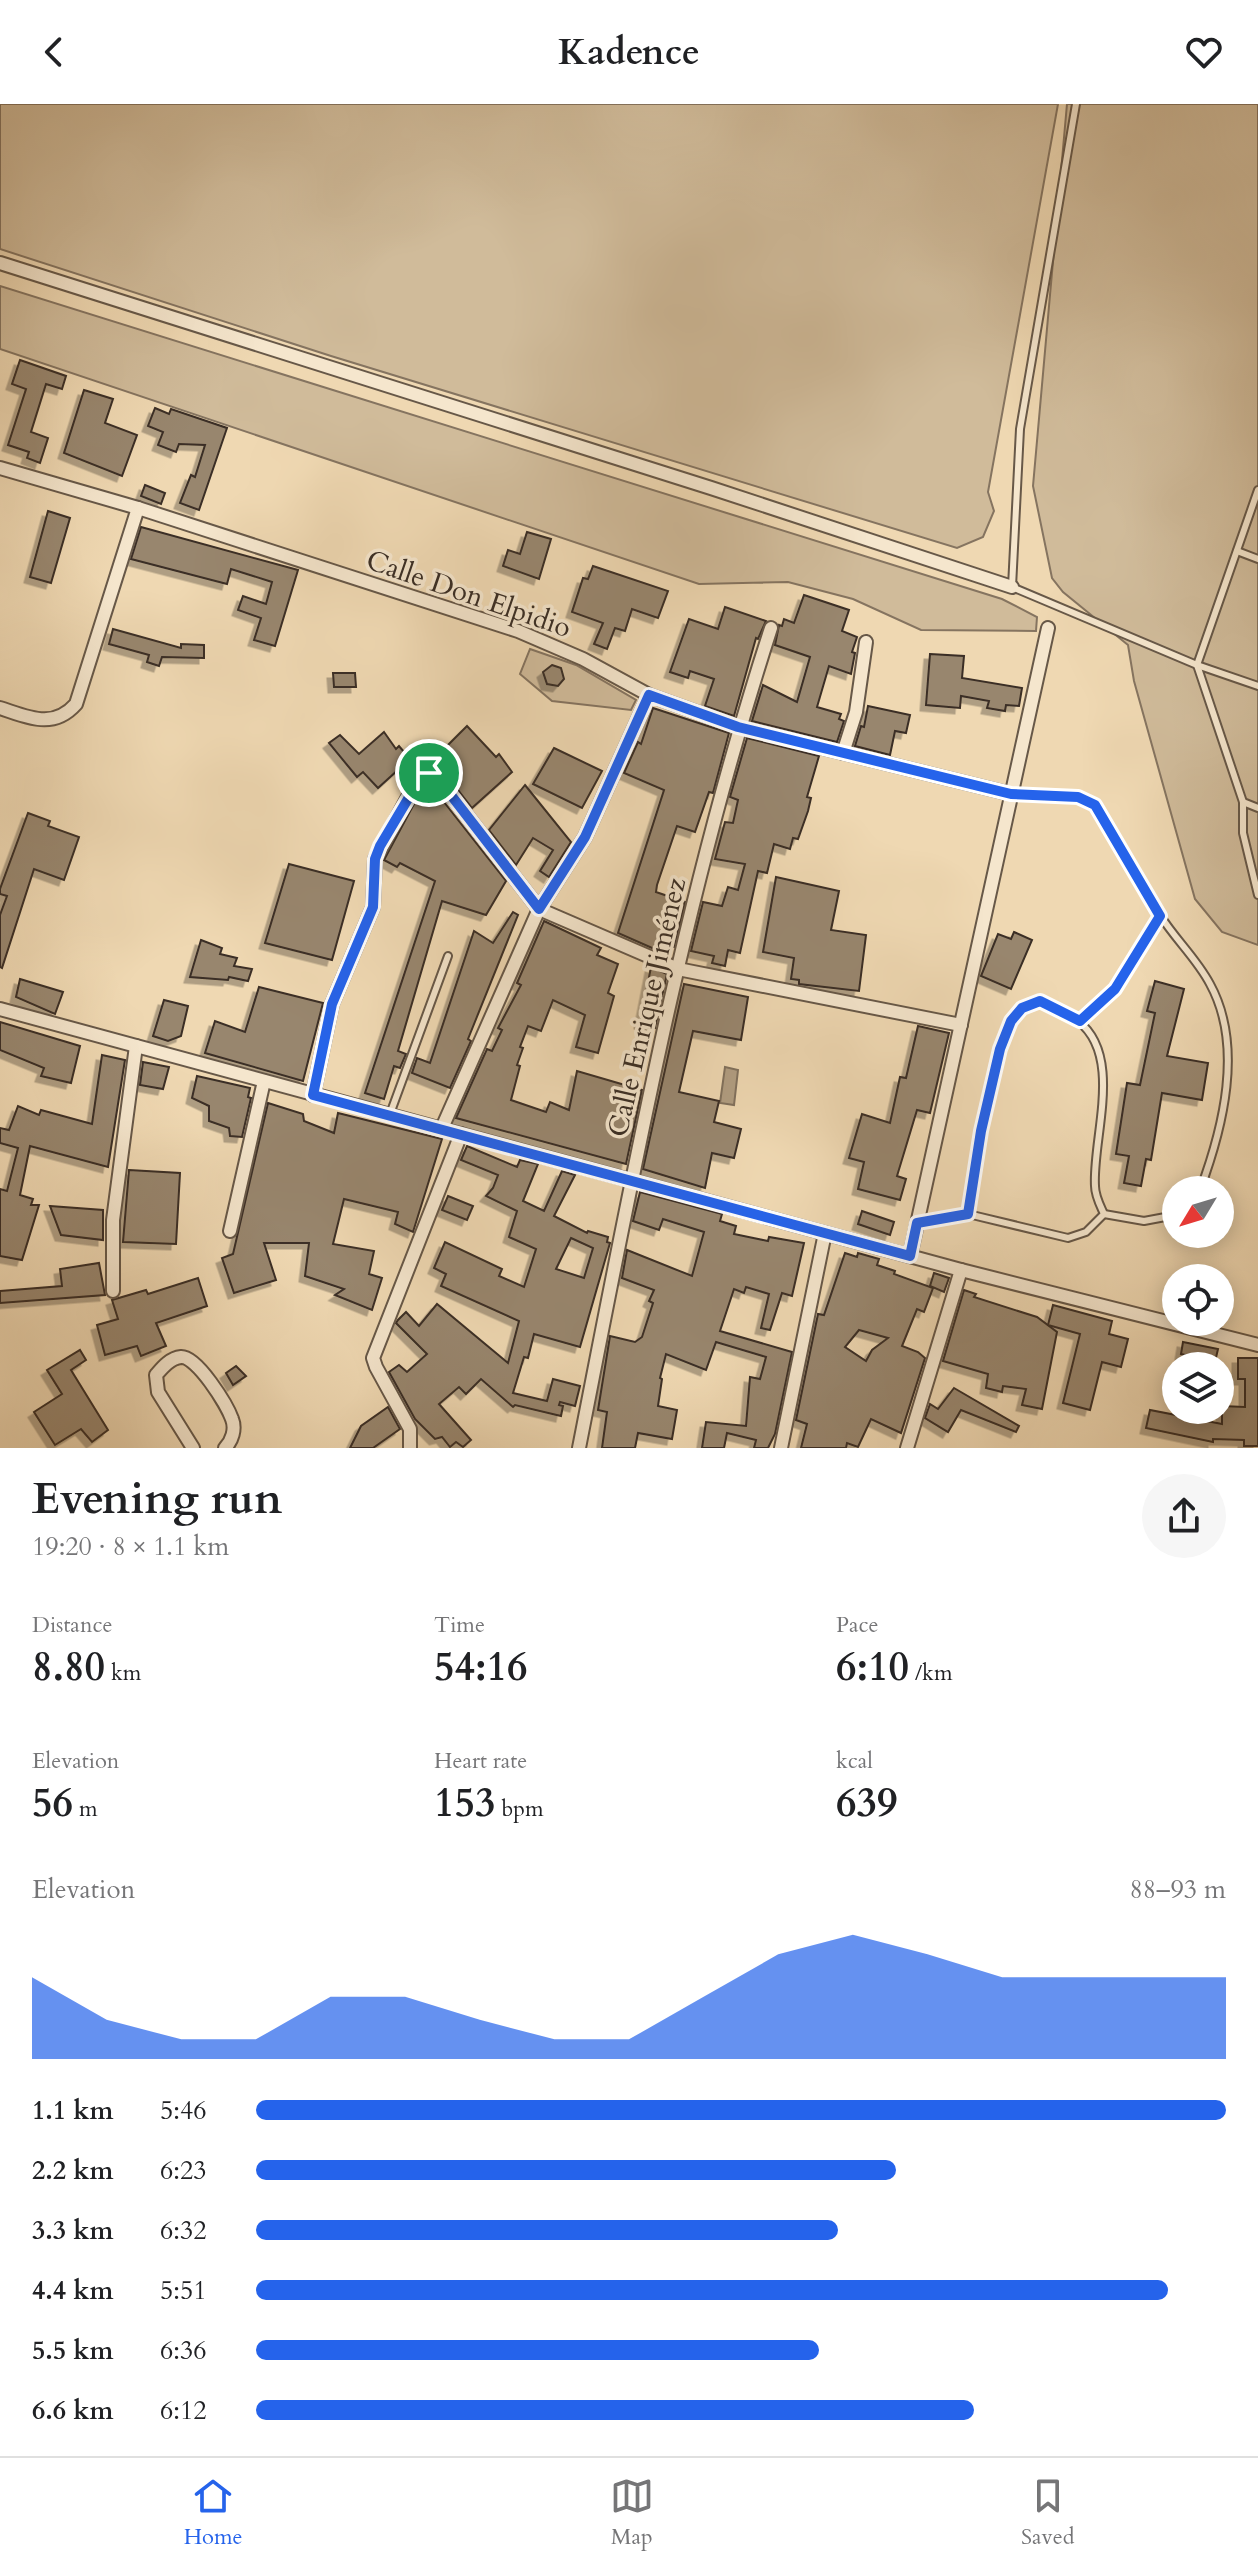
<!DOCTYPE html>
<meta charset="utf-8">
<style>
:root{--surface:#fff;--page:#f6f6f6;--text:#202124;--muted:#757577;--line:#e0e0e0;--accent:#2563eb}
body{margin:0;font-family:Cardo,serif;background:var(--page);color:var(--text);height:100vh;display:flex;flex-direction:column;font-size:30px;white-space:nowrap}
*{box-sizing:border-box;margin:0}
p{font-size:26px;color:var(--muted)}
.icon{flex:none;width:44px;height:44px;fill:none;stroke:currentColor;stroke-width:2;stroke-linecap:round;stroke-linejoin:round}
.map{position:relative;height:1344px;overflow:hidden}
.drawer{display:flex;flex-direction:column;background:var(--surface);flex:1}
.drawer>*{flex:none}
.needle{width:52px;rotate:232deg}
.buttons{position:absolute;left:1162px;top:1072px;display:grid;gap:16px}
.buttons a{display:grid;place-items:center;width:72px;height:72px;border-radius:50%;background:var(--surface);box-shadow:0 4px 20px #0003;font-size:40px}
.pin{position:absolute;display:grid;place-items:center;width:68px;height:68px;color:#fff;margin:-34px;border:4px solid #fff;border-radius:50%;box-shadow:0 2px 8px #0007}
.round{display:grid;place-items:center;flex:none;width:84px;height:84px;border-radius:42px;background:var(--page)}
.overview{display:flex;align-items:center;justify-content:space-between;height:136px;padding:0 32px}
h1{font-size:44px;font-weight:800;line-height:60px}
.stats{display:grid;grid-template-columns:repeat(3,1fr);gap:12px;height:136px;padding:8px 32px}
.stats div{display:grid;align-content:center}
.stats b{font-size:40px;font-weight:800}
.stats small{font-size:22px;font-weight:400}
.stats p{font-size:22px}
.chart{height:224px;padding:16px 32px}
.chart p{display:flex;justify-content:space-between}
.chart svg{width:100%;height:144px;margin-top:8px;fill:var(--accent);opacity:.7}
ul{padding:0 32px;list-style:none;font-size:26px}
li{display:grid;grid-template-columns:128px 96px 1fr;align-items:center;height:60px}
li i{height:20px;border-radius:10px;background:var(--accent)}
header{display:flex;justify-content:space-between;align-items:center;height:104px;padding:0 32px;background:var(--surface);font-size:36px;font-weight:800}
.tabs{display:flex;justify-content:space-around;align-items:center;height:112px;border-top:2px solid var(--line);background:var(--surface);font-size:22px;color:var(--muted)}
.tabs a{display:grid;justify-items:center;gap:4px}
.tabs .current{color:var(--accent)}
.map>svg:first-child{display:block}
</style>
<header><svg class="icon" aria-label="back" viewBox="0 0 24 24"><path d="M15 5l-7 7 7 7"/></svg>Kadence<svg class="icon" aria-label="heart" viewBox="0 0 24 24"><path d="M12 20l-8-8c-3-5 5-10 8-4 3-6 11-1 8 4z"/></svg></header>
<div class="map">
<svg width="1258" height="1344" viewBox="0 0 1258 1344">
<defs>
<filter id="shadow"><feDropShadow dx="-5.5" dy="5.5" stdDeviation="0" flood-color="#0004"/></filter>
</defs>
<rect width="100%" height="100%" fill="#efd8b2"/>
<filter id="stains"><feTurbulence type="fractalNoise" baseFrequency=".0025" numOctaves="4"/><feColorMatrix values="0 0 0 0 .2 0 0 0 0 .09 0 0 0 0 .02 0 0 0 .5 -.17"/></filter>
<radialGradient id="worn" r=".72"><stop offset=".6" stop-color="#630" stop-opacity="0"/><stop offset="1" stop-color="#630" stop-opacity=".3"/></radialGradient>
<g fill="#d0bb9a" stroke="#857460" stroke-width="2">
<polygon points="0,0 1058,0 988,388 994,407 983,433 957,444 331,252 0,145"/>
<polygon points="1067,0 1258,0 1258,841 1222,828 1195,795 1134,577 1128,541 1063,488 1052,474 1033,382"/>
<polygon points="0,182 1002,495 1037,513 1036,527 921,526 853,495 788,478 699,480 0,245"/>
<polygon points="530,545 576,561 636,596 631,606 552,597 520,570"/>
</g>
<polygon fill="#b19e82" stroke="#81715d" stroke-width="2" points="725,963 738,966 734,1001 720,999"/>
<g fill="#98866e" stroke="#3a2e25" stroke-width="2" fill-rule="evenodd" filter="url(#shadow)">
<polygon points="20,256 66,272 62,285 46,280 31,328 48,334 40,359 27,354 29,348 8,341 26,285 12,280"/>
<polygon points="84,286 113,295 105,319 137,331 122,372 64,349"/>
<polygon points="155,304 169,310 171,305 227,324 199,406 180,399 191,371 195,373 205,341 179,340 176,348 158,341 163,328 148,322"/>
<polygon points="145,381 165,389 161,400 141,392"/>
<polygon points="48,407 70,414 51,479 30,473"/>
<polygon points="141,423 298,466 275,542 254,536 261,514 238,506 243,492 266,500 272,478 231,465 227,480 131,455"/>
<polygon points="527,428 551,435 539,475 503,462 508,446 520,450"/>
<polygon points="593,462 668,487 658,514 632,505 625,527 615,524 607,545 594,540 603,519 572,508 583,474 588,475"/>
<polygon points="804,491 849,506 842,527 857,533 852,548 855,549 851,570 829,562 817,603 841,610 839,615 844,617 837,638 752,617 763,581 797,598 810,553 775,541 779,521 782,522 784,515 794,519"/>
<polygon points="725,503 766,517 758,535 756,534 734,612 705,602 714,575 690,567 688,574 670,568 689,515 718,525"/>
<polygon points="113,525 181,544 181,540 204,541 204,554 162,553 159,562 147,558 149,551 109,540"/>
<polygon points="930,550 964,552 962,574 1022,584 1019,602 1006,601 1005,607 987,604 989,597 961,592 960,604 926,601"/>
<polygon points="552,561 561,564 564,575 558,582 547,580 543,568"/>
<polygon points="333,569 355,569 356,583 334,583"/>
<polygon points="868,602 910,611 906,629 895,627 890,651 855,642 861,622 864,623"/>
<polygon points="653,604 729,629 713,689 709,688 695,728 677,722 657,781 656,788 685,798 674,843 670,843 668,851 618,829 664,686 624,669 638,638 641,640"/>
<polygon points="467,622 496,653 499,650 512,668 472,704 444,668 436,662 439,658 435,654"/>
<polygon points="384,628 396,645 399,642 410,655 378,684 363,668 357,673 329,639 340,631 359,650"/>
<polygon points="747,634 819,652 807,693 811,694 808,707 798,735 793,734 790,745 774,740 767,769 758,767 740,849 728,846 725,862 712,859 714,852 691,847 703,798 722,802 728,783 738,786 745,760 715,755 725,718 733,719 738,696 730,693"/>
<polygon points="554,644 602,667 582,704 533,680"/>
<polygon points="429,679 506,777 486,811 442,797 398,947 406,950 400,964 394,962 384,995 365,989 435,777 400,759 397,763 384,756 422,685"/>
<polygon points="525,681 571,738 549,773 540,767 553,746 533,734 516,761 489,726"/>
<polygon points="28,709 50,717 48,722 79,733 64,776 34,765 2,864 0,863 0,811 7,792 0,790 0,785"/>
<polygon points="289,760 354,777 332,856 265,839"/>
<polygon points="776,773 839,787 831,826 866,831 859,887 799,880 799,876 791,875 794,854 763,848"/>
<polygon points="513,808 518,811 468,935 471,937 450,984 412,969 417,954 430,959 474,827 493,839"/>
<polygon points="544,817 601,844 597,851 618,860 608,889 614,892 598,949 576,943 585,911 553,896 541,927 528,922 520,943 523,944 517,961 520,962 511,996 546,1008 550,998 569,1006 577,967 642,986 626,1060 456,1014 487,945 492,947 502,926 498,924 521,881 517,879"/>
<polygon points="1014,828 1032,836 1011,885 981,872 998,830 1011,835"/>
<polygon points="201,836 222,844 220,850 237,854 234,862 252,865 248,877 229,873 228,876 190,873"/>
<polygon points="651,863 667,870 655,924 640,919"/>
<polygon points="20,875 63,888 55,910 16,893"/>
<polygon points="1155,877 1184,885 1167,952 1208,959 1202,996 1162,989 1151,1056 1146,1055 1141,1082 1124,1079 1129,1052 1116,1050 1127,979 1140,981 1155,909 1147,907"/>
<polygon points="684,880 748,893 741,936 693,927 679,988 719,997 714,1018 741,1025 734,1054 712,1049 705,1084 643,1065"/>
<polygon points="259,883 323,899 303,977 205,949 215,917 245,928"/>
<polygon points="164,896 188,902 181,932 168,937 153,932"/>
<polygon points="0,918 80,942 71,979 41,972 44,964 0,946"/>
<polygon points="918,922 949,929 930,1009 917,1006 897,1072 906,1075 900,1096 858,1085 864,1058 849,1054 862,1010 890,1019 900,973 906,974"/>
<polygon points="102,951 125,956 108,1063 30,1042 20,1091 33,1095 31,1101 39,1101 22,1156 0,1152 0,1085 7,1087 18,1044 0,1039 0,1024 9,1026 18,1002 39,1011 41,1006 92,1020"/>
<polygon points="143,958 169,963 163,985 140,981"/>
<polygon points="197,972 250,984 248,993 251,994 242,1033 230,1032 229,1024 209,1017 209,1002 192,994"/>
<polygon points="268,999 303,1010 304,1017 334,1029 338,1009 442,1035 413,1128 395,1120 398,1108 344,1095 333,1140 374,1147 369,1170 382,1174 372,1206 335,1191 344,1185 305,1172 309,1139 264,1139 276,1176 234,1189 222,1154 233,1150"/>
<path d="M 467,1042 L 517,1063 L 520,1056 L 538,1060 L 523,1097 L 544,1107 L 562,1067 L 575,1071 L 554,1112 L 587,1129 L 588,1127 L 608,1133 L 607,1138 L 610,1139 L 580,1243 L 534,1230 L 528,1254 L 524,1253 L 513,1289 L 547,1297 L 553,1275 L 580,1282 L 575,1302 L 560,1298 L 559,1301 L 563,1302 L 561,1312 L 515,1301 L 513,1303 L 481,1275 L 466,1290 L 459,1283 L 439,1300 L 471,1336 L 463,1343 L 456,1338 L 450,1343 L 442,1333 L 435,1335 L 415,1315 L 389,1268 L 399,1261 L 407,1268 L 427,1250 L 396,1219 L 398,1216 L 406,1208 L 419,1222 L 437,1200 L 508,1259 L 519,1217 L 441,1182 L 446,1170 L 434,1164 L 445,1138 L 502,1165 L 499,1172 L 524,1183 L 536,1145 L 509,1133 L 517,1107 L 486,1092 L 493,1084 L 498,1071 L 461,1056 ZM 571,1134 L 593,1144 L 584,1174 L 556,1165 Z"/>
<polygon points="129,1066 180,1069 176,1140 123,1138"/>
<polygon points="640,1088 722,1110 720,1117 736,1122 734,1130 768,1137 769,1133 804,1139 792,1192 782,1189 770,1226 761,1224 769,1190 746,1183 744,1189 734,1185 720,1227 792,1248 775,1330 768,1344 754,1344 756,1336 727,1329 724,1344 702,1344 706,1318 746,1322 750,1273 760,1275 766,1253 716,1238 706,1266 666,1250 660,1274 662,1275 658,1302 677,1306 672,1335 638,1329 635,1344 602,1344 607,1308 598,1306 610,1232 635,1238 642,1233 653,1199 649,1197 654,1186 622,1174 627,1146 692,1172 704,1128 663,1115 659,1126 633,1117"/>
<polygon points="448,1092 473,1102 467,1116 442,1106"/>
<polygon points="50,1102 103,1106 103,1136 61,1131"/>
<polygon points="862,1107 894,1118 890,1131 858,1120"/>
<path d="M 845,1149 L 857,1153 L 858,1149 L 879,1155 L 877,1161 L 895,1167 L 894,1170 L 933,1184 L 924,1208 L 917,1205 L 902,1242 L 918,1248 L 925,1254 L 901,1329 L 871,1315 L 858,1343 L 847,1339 L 846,1344 L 801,1344 L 807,1320 L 796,1316 L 818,1210 L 824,1211 ZM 859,1226 L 888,1234 L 872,1246 L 866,1257 L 845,1243 Z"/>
<polygon points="99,1159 105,1191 0,1199 0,1187 62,1182 60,1165"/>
<polygon points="934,1169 949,1174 944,1188 930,1182"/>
<polygon points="198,1174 207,1202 156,1219 166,1242 141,1252 137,1242 105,1251 97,1221 118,1215 112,1196 146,1186 148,1190"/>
<polygon points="964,1186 976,1190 974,1193 1037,1213 1057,1228 1042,1305 1022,1301 1026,1285 1003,1282 1002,1288 986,1284 988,1270 943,1257"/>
<polygon points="1053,1201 1112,1217 1109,1230 1128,1235 1121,1263 1102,1258 1090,1306 1063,1299 1080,1230 1048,1221"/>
<polygon points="1183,1238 1218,1245 1215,1258 1181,1250"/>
<polygon points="80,1246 86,1256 71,1266 108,1326 92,1338 81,1325 55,1341 34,1308 62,1290 47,1266"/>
<polygon points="1238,1254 1258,1254 1258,1342 1244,1342 1244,1336 1213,1335 1213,1338 1146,1324 1150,1306 1222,1320 1222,1302 1245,1303 1245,1275 1238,1275"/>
<polygon points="236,1262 246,1272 233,1281 226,1269"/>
<polygon points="954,1284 1019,1322 1016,1328 961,1306 948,1328 925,1314 930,1300 938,1305"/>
<polygon points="388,1303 400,1325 373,1344 350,1344 361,1322"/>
</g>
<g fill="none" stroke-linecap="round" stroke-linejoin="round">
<defs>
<g id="lane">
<polyline points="1076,0 1020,325 1012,483 1197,561 1258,582"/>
<polyline points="1258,386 1197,561 1243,698 1243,729 1258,791"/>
<polyline points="1237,447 1258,455"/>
<path d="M 1011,690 L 1078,693 L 1095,701 C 1119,736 1137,775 1160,811 C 1175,835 1197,855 1210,880 C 1244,942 1223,1024 1200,1086"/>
<polyline points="1243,698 1258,704"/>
<polyline points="1080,917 1115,885 1160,812"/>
<polyline points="390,1010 448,852"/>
<polyline points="1104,1110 1144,1117 1176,1111"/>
<path d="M 917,1119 L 968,1110 L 1068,1134 L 1086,1128 L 1104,1110 C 1100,1101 1095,1092 1095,1082 C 1092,1035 1124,952 1078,917 C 1067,909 1052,903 1040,897 L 1022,904 L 1011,917 L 1000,945 L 981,1027 L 968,1110"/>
</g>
<g id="street">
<polyline points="0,159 711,384 1012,483"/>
<polyline points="0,364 138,404 518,527 583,555 649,591 738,623 1011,690"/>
<path d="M 0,604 C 28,613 53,626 76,600 L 138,404"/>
<polyline points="843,649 856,608 866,538"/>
<polyline points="0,905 961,1166 1258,1241"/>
<polyline points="313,991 332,900 373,803 375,755 415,680 421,673 429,669 437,673 539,805 678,865 961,921"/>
<polyline points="442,1024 539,805 585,733 649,591"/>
<polyline points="230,1127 264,977"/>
<polyline points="910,1152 1048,524"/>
<polyline points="113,1187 113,1116 136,942"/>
<path d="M 193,1344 L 158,1288 L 156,1271 C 162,1264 170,1254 181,1253 C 197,1252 227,1301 232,1315 C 236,1325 232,1337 225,1344"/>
<polyline points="410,1344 410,1325 376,1263 373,1254 461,1030"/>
<path d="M 579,1344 C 633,1069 684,791 771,524"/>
<polyline points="781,1344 825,1129"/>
<polyline points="907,1344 961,1166"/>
</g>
</defs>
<use href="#lane" stroke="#675848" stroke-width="10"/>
<use href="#street" stroke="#675848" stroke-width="16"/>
<use href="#lane" stroke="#f5e6cd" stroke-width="6"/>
<use href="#street" stroke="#f5e6cd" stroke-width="12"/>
</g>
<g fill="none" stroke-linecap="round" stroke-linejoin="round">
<defs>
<polygon id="route" points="649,591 738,623 1011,690 1078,693 1095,701 1160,812 1115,885 1080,917 1040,897 1022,904 1011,917 1000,945 981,1027 968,1110 917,1119 910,1152 313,991 332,900 373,803 375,755 380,742 421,673 429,669 437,673 539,805 585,733"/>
</defs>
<use href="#route" stroke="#fff" stroke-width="16"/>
<use href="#route" stroke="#2563eb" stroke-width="10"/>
</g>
<g text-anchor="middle" stroke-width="7" stroke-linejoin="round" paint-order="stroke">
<g font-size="28" fill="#3a2e25" stroke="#f5e6cd">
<text transform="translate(469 489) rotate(19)" y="10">Calle Don Elpidio</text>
<text transform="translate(646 903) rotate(-77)" y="10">Calle Enrique Jiménez</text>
</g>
</g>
<rect width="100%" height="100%" filter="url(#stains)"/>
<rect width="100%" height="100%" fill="url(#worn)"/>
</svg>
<div class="buttons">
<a><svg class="needle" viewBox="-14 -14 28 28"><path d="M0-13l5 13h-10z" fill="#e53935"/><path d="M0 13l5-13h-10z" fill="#757577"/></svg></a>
<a><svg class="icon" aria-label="locate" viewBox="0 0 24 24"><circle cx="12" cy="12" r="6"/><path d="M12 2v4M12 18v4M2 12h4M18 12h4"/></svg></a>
<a><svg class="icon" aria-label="layers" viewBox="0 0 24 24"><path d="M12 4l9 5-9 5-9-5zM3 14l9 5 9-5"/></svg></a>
</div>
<div class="pin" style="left:429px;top:669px;background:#1e9e55"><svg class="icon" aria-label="arrive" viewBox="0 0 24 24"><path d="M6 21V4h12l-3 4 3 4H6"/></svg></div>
</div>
<section class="drawer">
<div class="overview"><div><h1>Evening run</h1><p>19:20 · 8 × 1.1 km</p></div><a class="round"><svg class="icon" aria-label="share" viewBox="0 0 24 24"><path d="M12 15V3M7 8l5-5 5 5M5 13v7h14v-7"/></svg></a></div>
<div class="stats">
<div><p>Distance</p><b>8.80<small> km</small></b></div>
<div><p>Time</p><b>54:16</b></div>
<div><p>Pace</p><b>6:10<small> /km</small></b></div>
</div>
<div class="stats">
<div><p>Elevation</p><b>56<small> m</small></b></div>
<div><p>Heart rate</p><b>153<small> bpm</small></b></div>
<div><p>kcal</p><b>639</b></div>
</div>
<div class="chart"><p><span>Elevation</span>88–93 m</p>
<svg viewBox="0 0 160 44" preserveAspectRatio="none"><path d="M0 44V19L10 32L20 38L30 38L40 25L50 25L60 32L70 38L80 38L90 25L100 12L110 6L120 12L130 19L140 19L150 19L160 19V44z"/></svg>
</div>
<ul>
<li><b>1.1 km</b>5:46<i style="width:100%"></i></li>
<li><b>2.2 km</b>6:23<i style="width:66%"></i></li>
<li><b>3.3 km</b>6:32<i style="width:60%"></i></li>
<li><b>4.4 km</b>5:51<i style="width:94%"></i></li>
<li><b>5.5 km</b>6:36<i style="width:58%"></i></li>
<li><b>6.6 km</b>6:12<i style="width:74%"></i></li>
</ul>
</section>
<nav class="tabs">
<a class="current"><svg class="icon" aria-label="home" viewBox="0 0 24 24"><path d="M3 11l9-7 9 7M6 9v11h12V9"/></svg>Home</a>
<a><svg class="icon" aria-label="map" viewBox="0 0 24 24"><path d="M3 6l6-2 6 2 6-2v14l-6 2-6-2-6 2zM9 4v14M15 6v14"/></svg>Map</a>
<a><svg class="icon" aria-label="saved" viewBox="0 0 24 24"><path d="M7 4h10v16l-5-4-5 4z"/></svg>Saved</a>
</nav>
